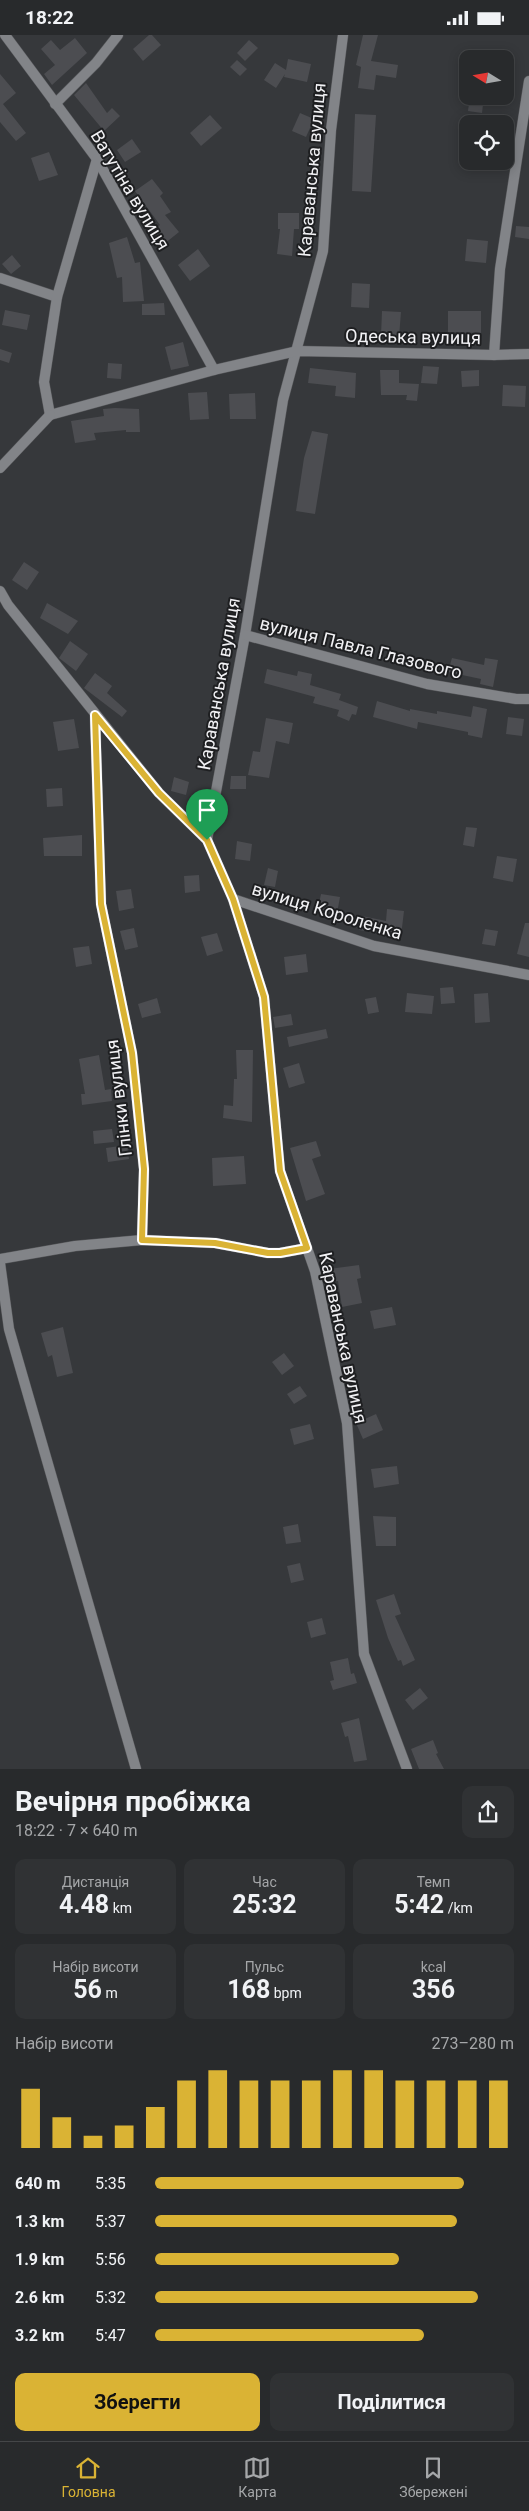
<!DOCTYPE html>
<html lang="uk">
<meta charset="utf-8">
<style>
:root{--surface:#282a2c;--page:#303234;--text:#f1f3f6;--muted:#a5a7a9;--line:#444648;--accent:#dab334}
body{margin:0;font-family:Roboto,sans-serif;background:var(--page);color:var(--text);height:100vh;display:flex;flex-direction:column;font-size:19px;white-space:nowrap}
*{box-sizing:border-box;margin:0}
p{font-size:16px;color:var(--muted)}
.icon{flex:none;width:28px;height:28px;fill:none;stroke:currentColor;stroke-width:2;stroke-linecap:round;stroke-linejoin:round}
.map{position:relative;height:1734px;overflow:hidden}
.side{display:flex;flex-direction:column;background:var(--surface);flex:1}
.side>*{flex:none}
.needle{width:32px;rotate:281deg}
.tools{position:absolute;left:459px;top:15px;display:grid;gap:10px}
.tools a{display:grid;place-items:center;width:55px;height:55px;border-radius:10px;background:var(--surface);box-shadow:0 2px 12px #0003,0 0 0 1px var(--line);font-size:25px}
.pin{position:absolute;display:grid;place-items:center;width:42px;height:42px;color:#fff;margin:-51px -21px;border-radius:50% 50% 50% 0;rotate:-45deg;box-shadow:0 0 5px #0007}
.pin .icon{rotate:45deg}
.round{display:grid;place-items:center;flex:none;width:52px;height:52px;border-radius:10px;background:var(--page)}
.head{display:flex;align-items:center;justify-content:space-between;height:85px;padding:0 15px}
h1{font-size:28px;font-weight:700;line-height:38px}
.figures{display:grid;grid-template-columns:repeat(3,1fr);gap:8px;height:85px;padding:5px 15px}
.figures div{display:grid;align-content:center;border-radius:10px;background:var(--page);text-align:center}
.figures b{font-size:25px;font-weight:700}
.figures small{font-size:14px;font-weight:400}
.figures p{font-size:14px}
.chart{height:140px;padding:10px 15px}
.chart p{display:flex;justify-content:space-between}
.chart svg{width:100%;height:90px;margin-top:5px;stroke:var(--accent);stroke-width:6}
.button{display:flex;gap:10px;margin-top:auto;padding:10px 15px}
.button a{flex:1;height:58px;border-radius:10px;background:var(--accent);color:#111;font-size:20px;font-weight:700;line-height:58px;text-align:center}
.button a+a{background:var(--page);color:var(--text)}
ul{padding:0 15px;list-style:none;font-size:16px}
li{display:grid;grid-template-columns:80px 60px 1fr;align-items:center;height:38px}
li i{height:12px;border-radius:6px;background:var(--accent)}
.status{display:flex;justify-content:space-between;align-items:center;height:35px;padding:0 25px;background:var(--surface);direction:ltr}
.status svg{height:14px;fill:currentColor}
.dock{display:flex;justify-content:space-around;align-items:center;height:70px;border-top:1px solid var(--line);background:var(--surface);font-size:14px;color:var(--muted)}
.dock a{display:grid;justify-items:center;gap:2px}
.dock .active{color:var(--accent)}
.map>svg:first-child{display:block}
</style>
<div class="status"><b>18:22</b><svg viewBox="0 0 49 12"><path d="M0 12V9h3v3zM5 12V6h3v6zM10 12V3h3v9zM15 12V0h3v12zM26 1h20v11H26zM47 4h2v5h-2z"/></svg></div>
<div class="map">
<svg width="529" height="1734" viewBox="0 0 529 1734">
<rect width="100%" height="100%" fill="#36383b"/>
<g fill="#4c4d51">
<polygon points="149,0 152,0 161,10 143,26 133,14"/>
<polygon points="363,0 378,0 371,26 398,30 396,43 376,40 374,55 358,53 361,32 356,30"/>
<polygon points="75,3 87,18 52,50 44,39 55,30 41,14 51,5 60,15"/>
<polygon points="249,5 258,13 245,26 237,18"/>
<polygon points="288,24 311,29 307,47 284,42 285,39 276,53 264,45 275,28 286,35"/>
<polygon points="237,25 247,34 240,41 230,32"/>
<polygon points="0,39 16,58 3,69 26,98 16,106 0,87"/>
<polygon points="86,48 107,78 112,73 120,81 104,96 74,60"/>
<polygon points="470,61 484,61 482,78 468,76"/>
<polygon points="300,78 314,84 306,102 292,96"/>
<polygon points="355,79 376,80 371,157 352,156"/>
<polygon points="210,80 222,93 201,111 190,98"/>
<polygon points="132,104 141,117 125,127 117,115"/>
<polygon points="49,117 58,140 39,146 31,123"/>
<polygon points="152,144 163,158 160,161 171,177 165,180 179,197 164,209 153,196 160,190 135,156"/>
<polygon points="278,178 299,178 299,194 294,194 292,221 277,219 280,194 278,194"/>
<polygon points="516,191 529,192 529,204 515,202"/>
<polygon points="127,202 135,228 140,227 144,266 123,267 122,242 117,243 109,208"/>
<polygon points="467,204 488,206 486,228 465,226"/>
<polygon points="198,214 210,231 190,246 178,230"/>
<polygon points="12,220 21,231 11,239 2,229"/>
<polygon points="352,248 370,249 369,273 351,272"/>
<polygon points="164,268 165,280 142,280 142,269"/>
<polygon points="5,275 30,280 27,295 2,290"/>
<polygon points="382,276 401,277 399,302 381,301"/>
<polygon points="448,276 481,276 481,298 448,297"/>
<polygon points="183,307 189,331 171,335 165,312"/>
<polygon points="0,314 12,318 9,328 0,325"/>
<polygon points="108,328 122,329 121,344 107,343"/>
<polygon points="423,331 439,332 437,349 421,348"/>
<polygon points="310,333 356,338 355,363 335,361 336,351 308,348"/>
<polygon points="380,335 399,335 399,348 419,349 417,366 406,365 407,360 381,360"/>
<polygon points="479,335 479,351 462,352 461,336"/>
<polygon points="503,350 526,351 525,372 502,371"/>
<polygon points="207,357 209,384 190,385 188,358"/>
<polygon points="255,358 256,384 230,384 229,359"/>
<polygon points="115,373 139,374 140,397 126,397 126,395 94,398 96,405 75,408 71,386 104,381 103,374"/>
<polygon points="312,396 328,399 315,479 296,476 304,423"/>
<polygon points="24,527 39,537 27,555 12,545"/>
<polygon points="47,568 78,586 68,599 40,583"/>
<polygon points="70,606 88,619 76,636 59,623"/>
<polygon points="452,623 484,630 485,623 498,625 493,652 480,649 481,644 448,637"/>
<polygon points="267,634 297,641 298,636 312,639 310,650 341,659 339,665 358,672 356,680 352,679 349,686 337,681 339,675 313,668 315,662 264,648"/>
<polygon points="95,638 112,651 107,658 127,676 122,682 84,653"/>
<polygon points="377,666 410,676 410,674 437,679 437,676 471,682 473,671 487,674 482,703 468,700 468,697 418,687 417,694 373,682"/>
<polygon points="508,682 524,684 522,701 506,699"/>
<polygon points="266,683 293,688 289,709 276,706 269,743 248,740 253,716 260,717"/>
<polygon points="74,684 79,713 58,716 53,687"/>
<polygon points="231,741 246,741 246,754 230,754"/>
<polygon points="174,742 189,747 186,760 171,756"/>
<polygon points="62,753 63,771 47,772 46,754"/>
<polygon points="466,792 477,793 474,812 463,810"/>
<polygon points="82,800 82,821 44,821 43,803"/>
<polygon points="237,806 252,809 250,826 235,824"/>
<polygon points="497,821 517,824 513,847 493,843"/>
<polygon points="268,833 278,836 275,852 264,850"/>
<polygon points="199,840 200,856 185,858 184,841"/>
<polygon points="131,854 134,873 119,876 116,856"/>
<polygon points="321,859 340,862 337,878 318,874"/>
<polygon points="387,874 404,876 401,901 359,895 362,881 386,886"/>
<polygon points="525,888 529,888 529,922 517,919"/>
<polygon points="134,893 138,912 125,915 120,896"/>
<polygon points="485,894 498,896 495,911 482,909"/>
<polygon points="217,898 223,916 207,921 201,902"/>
<polygon points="89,911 92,929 76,932 73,913"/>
<polygon points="306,919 308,937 286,940 284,922"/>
<polygon points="453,952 455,968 441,969 440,953"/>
<polygon points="407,958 434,961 432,979 405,977"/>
<polygon points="488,958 490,987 475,988 474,959"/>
<polygon points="376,962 379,977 368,979 365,964"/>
<polygon points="157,963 161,978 142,983 138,969"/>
<polygon points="291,979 293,990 275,993 273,982"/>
<polygon points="326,994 328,1003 289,1012 287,1002"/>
<polygon points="236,1015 253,1015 252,1087 223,1083 224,1070 233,1071 234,1044 237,1044"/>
<polygon points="99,1020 105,1055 111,1054 112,1066 82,1070 81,1059 85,1059 79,1024"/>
<polygon points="299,1028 305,1048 289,1053 283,1033"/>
<polygon points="112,1094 114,1107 94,1109 93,1096"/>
<polygon points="316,1106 321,1121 312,1124 325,1159 306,1166 290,1113"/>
<polygon points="127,1110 129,1124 108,1127 106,1113"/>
<polygon points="244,1121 246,1149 213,1151 212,1123"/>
<polygon points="359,1230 361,1243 357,1244 362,1268 342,1272 338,1246 331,1247 329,1234"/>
<polygon points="392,1272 396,1290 374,1294 370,1276"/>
<polygon points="63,1292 73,1338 57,1342 52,1320 48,1322 41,1298"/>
<polygon points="284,1318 294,1331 282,1340 272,1327"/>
<polygon points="300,1351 307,1361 294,1369 287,1359"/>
<polygon points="376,1379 383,1395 363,1404 356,1388"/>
<polygon points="310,1389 314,1404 294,1410 290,1394"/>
<polygon points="397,1431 399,1449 374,1453 371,1434"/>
<polygon points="373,1481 396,1482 396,1511 376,1511"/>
<polygon points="298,1489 301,1507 286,1509 283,1492"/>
<polygon points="300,1528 304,1545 291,1548 287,1531"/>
<polygon points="394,1559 401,1579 395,1581 415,1625 403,1631 401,1625 398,1626 388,1603 376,1565"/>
<polygon points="322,1583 326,1599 311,1603 307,1587"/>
<polygon points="348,1623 351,1639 354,1638 357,1648 333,1655 330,1646 334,1645 330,1627"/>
<polygon points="420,1653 428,1663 413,1675 405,1665"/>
<polygon points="359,1683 367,1725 354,1727 348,1701 345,1702 341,1688"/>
<polygon points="433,1705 438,1718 436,1719 444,1734 419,1734 411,1714"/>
</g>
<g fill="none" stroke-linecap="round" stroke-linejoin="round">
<defs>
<g id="minor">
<polyline points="5,0 97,124 214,335"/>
<polyline points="343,0 331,95 323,216 283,365 245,600 207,805 233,864 264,962 280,1136 315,1236 347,1388 364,1619 407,1734"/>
<polyline points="55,69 96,28 118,0"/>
<polyline points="0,243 57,262"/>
<polyline points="494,320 500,234 529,46"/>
<polyline points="50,380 214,335 297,316 494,320 529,319"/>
<polyline points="50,380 44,347 57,262 97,124"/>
<polyline points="0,433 50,380"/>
<polyline points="0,556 8,570 159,758 207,805"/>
<polyline points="245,600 427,649 516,664 529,664"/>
<polyline points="95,680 101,869 132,1018 144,1135 142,1205"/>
<polyline points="233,864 374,911 529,940"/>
<polyline points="0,1224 75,1211 142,1205 215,1208 268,1218 280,1218 307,1213"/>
<polyline points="0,1228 9,1294 136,1734"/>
</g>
</defs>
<use href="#minor" stroke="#555659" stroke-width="11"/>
<use href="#minor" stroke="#828488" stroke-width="10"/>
</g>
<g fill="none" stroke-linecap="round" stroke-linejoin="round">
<defs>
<polygon id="route" points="95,680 159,758 207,805 233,864 264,962 280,1136 307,1213 280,1218 268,1218 215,1208 142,1205 144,1134 132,1018 101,869"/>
</defs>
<use href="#route" stroke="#fff" stroke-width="10"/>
<use href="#route" stroke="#dab334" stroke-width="6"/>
</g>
<g text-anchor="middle" stroke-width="4" stroke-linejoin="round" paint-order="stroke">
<g font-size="18" fill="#f1f1f4" stroke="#1e1f21">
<text transform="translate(312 135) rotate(-85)" y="6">Караванська вулиця</text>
<text transform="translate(130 155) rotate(59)" y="6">Ватутіна вулиця</text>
<text transform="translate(413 302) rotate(1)" y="6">Одеська вулиця</text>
<text transform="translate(361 613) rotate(14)" y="6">вулиця Павла Глазового</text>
<text transform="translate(219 649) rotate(-80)" y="6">Караванська вулиця</text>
<text transform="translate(327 876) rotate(17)" y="6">вулиця Короленка</text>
<text transform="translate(119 1063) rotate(-97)" y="6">Глінки вулиця</text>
<text transform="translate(343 1303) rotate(78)" y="6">Караванська вулиця</text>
</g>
</g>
</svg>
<div class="tools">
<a><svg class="needle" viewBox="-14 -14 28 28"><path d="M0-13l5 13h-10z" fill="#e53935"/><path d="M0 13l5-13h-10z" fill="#a5a7a9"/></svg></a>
<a><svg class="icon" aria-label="locate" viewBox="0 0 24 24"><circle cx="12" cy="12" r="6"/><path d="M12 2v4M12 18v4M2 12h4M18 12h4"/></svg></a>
</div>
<div class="pin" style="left:207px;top:805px;background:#1e9e55"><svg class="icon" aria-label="arrive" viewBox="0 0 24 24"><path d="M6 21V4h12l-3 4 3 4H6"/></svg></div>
</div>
<section class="side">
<div class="head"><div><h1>Вечірня пробіжка</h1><p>18:22 · 7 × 640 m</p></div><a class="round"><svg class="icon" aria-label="share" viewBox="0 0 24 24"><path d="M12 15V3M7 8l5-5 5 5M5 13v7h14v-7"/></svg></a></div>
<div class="figures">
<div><p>Дистанція</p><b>4.48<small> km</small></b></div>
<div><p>Час</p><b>25:32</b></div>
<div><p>Темп</p><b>5:42<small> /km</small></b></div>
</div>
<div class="figures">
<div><p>Набір висоти</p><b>56<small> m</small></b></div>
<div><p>Пульс</p><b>168<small> bpm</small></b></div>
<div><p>kcal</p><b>356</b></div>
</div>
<div class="chart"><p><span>Набір висоти</span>273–280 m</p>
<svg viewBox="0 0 160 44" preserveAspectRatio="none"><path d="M5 44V15M15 44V29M25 44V38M35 44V33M45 44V24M55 44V11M65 44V6M75 44V11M85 44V11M95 44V11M105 44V6M115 44V6M125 44V11M135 44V11M145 44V11M155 44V11"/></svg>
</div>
<ul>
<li><b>640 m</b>5:35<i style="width:86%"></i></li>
<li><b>1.3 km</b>5:37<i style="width:84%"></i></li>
<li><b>1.9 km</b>5:56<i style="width:68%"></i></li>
<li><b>2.6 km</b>5:32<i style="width:90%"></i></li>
<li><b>3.2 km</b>5:47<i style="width:75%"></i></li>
</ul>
<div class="button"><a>Зберегти</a><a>Поділитися</a></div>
</section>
<nav class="dock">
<a class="active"><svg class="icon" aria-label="home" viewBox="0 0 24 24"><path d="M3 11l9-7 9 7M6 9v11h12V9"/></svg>Головна</a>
<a><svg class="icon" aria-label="map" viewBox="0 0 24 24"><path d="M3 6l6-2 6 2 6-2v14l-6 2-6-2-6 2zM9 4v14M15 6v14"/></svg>Карта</a>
<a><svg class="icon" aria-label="saved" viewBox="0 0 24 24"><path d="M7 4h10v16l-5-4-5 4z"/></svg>Збережені</a>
</nav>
